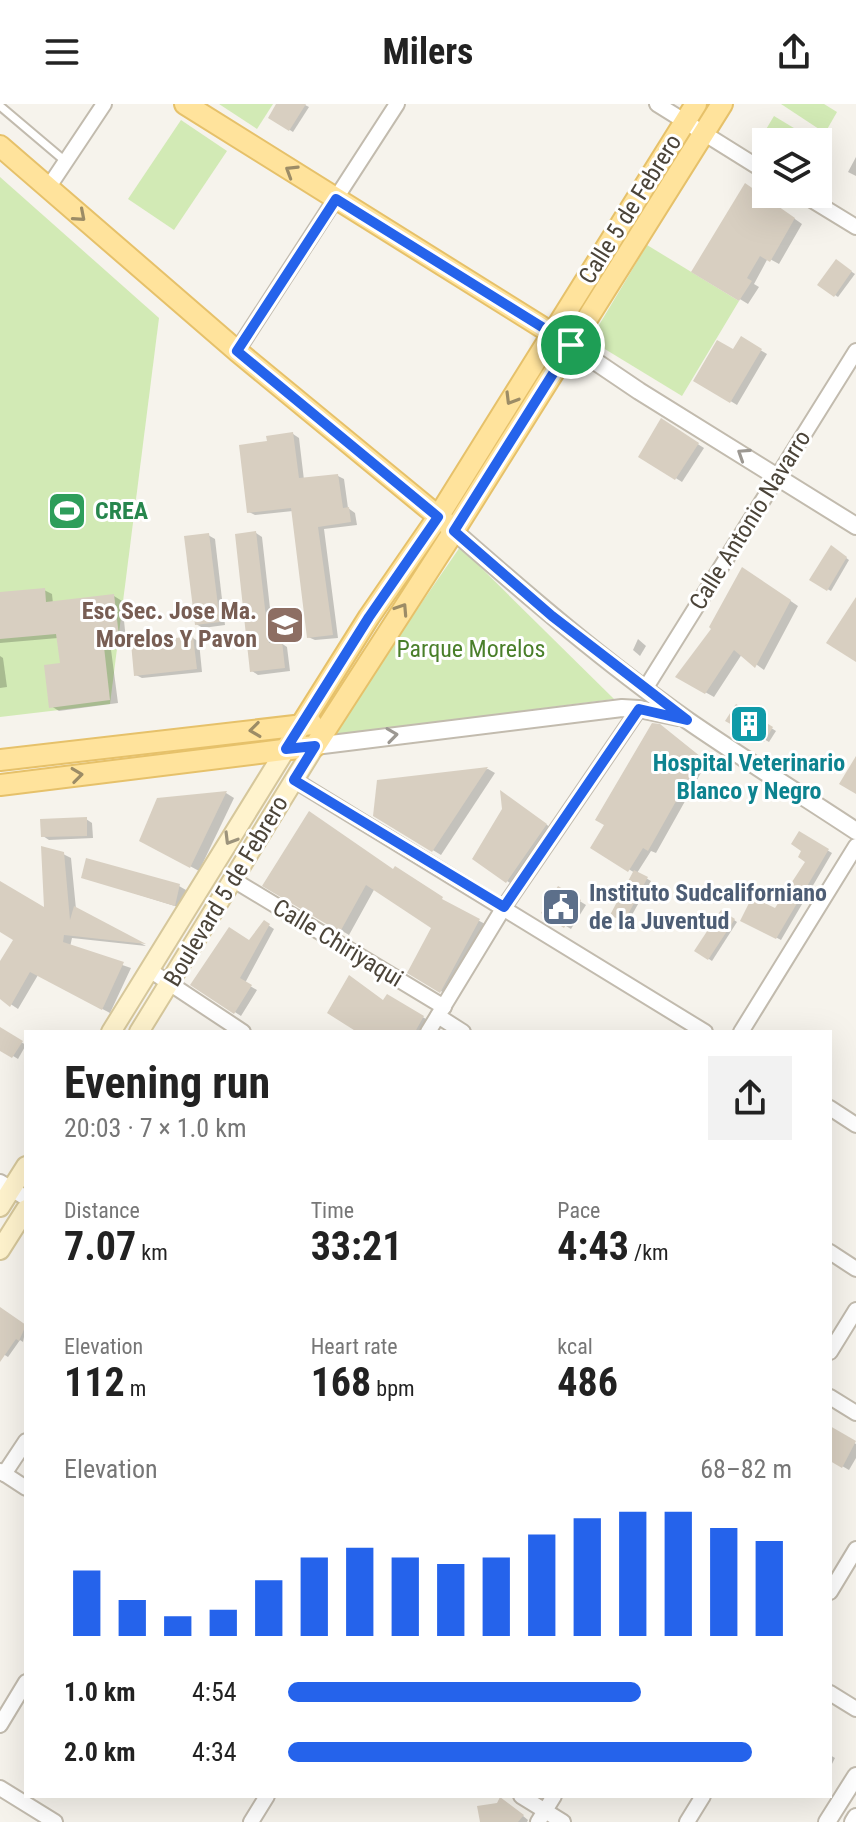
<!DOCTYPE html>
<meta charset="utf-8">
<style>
:root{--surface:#fff;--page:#f2f2f2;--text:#222;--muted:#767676;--accent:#2563eb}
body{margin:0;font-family:"Roboto Condensed",sans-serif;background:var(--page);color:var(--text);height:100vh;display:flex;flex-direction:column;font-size:30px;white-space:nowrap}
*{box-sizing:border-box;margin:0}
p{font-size:26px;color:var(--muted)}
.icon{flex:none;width:44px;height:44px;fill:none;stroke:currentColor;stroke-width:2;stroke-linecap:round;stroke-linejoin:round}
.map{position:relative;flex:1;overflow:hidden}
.sheet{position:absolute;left:24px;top:926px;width:808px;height:768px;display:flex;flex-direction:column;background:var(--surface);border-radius:0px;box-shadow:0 8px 32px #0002}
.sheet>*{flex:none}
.fabs{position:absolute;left:752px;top:24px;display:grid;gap:16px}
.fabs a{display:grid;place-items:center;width:80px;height:80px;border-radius:0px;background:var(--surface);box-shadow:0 8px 32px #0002;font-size:40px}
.pin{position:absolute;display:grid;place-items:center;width:68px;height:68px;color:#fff;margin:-34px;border:4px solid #fff;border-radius:50%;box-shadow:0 2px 8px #0007}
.round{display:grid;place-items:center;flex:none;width:84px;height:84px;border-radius:0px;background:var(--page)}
.overview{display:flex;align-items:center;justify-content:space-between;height:136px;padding:0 40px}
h1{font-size:44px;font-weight:700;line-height:60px}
.metrics{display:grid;grid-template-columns:repeat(3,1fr);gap:12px;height:136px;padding:8px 40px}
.metrics div{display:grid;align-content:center}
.metrics b{font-size:40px;font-weight:700}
.metrics small{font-size:22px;font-weight:400}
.metrics p{font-size:22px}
.chart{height:224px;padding:16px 40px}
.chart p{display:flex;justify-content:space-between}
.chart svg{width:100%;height:144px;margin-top:8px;stroke:var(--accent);stroke-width:6}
ul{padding:0 40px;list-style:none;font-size:26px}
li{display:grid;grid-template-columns:128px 96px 1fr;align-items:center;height:60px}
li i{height:20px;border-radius:10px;background:var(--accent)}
header{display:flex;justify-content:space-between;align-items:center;height:104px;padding:0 40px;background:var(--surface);font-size:36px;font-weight:700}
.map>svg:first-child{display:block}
</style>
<header><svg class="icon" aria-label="menu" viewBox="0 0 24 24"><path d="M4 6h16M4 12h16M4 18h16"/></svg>Milers<svg class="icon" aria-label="share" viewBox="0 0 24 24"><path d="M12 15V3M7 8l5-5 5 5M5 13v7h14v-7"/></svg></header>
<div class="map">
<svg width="856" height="1718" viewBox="0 0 856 1718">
<rect width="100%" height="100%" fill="#f6f3ec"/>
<g fill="#d2eab5">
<polygon points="219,0 273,0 257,25"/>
<polygon points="781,0 824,0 837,8 825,29"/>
<polygon points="774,12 817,38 771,38 762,32"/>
<polygon points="181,16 227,47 174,126 128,95"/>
<polygon points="0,73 159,214 110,600 0,613"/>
<polygon points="647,141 739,197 682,292 590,236"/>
<polygon points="460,443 614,595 330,632"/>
</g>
<g fill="#0003">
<polygon points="279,0 303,0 309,3 293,28 270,13"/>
<polygon points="856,53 856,72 848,68"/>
<polygon points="754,86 802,120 779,160 768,154 754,180 759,183 748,200 694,167"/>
<polygon points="837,158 855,170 838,193 820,181"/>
<polygon points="742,235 767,250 737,301 696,276 734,248"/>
<polygon points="661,317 704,344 682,378 641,352"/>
<polygon points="293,330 299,334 304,376 338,372 344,375 348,404 355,409 357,421 324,425 338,534 315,536 308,533 293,407 255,411 249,408 269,339"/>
<polygon points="256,429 262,433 274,540 281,539 287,543 290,567 258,571 252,567"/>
<polygon points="208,431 215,435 225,521 203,524 196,520"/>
<polygon points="835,446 849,456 831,487 811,476"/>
<polygon points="751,470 798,502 764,566 742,550 714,593 678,573"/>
<polygon points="44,486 52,490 53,500 114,492 122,497 126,536 110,538 118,599 59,607 51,602 62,561 58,534 0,539 0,490"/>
<polygon points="193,534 199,538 202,568 142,574 136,571"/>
<polygon points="638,535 646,542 640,552 633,546"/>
<polygon points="0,552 3,554 7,583 0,584"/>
<polygon points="736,602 776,627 769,638 751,628"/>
<polygon points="667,627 707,658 656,749 651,747 637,769 651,777 628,818 613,810 635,769 593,743"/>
<polygon points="488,665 495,669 441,751 375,711 378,678"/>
<polygon points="226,689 234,694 199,767 142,736 159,695"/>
<polygon points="509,694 554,726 515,782 507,777"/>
<polygon points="86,715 92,719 93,734 49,736 43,732"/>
<polygon points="800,730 832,749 781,836 743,816 775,807 808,757"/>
<polygon points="63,750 71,754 76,805 146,842 72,834 70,843 131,864 110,909 38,871 18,905 0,893 0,861 16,835 0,826 0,779 46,807"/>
<polygon points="394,767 404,769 449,801 487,821 449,892 410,868 434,823 375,784 349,831 265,781"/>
<polygon points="83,773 179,782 186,786 181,804"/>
<polygon points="559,784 586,801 571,825 544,809"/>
<polygon points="722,808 737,818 712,857 697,847"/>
<polygon points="265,819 274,825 245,879 257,886 241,912 193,881 250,838"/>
<polygon points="387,892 431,918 426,928 360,928"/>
<polygon points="0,925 26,941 18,955 0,944"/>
<polygon points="0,1205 26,1223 23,1238 20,1236 8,1253 0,1248"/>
<polygon points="830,1324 856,1340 856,1354 849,1366 830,1355"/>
<polygon points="830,1651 835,1654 830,1664"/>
<polygon points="507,1699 528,1716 527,1718 482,1718"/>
</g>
<g fill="#d8cfc1">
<polygon points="276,0 306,0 289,27 268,14"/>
<polygon points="745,79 795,114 770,158 760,152 747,174 752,177 739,197 691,168"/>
<polygon points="836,155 852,167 834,193 817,181"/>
<polygon points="741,232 762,245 730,299 693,277 717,236 733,245"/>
<polygon points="661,314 699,339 675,376 638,353"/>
<polygon points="293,328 299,374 338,370 343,404 349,403 351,418 318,423 333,531 307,534 291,404 247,409 239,341 267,337 266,332"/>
<polygon points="256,427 269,539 282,537 285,564 250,568 235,430"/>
<polygon points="209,429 220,518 195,521 184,432"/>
<polygon points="831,441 847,453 827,487 809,476"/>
<polygon points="742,463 791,496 755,564 734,546 705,590 675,573 711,525 709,523"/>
<polygon points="45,484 46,498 114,490 119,532 103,534 110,596 49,604 44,561 60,559 56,530 0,535 0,488"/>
<polygon points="856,493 856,558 826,539"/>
<polygon points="193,532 197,565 134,572 131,539"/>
<polygon points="736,600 773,623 764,638 725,617"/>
<polygon points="652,619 660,620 701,653 648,747 643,744 628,768 590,744 604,721 595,716"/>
<polygon points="856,652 856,690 839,680"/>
<polygon points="488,663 432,748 373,712 377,676"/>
<polygon points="500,686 547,720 506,779 472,755 502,705"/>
<polygon points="227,687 190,764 139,737 157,694"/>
<polygon points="309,707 393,765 395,762 443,793 442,795 480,815 440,889 407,869 431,824 366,781 340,828 262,782"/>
<polygon points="87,713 87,732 41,733 40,715"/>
<polygon points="799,727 829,745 776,835 740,817 752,793 775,804 805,758 798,753 801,747 791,740"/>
<polygon points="41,742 64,748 70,816 74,802 146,840 64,831 63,838 124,858 102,906 30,868 10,903 0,895 0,857 13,836 0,828 0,777 44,803"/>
<polygon points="86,754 180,780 175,802 81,774"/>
<polygon points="634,766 648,773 624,818 610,811"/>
<polygon points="558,782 581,796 564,824 541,809"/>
<polygon points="721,806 735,815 708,856 694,847"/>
<polygon points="264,816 270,820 240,874 252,881 234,910 190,881 229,823 249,836"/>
<polygon points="349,871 383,896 387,890 424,912 415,928 357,928 327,909"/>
<polygon points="0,923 23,937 12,954 0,947"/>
<polygon points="0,1203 26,1221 19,1237 16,1235 0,1258"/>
<polygon points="830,1322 856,1337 842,1364 830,1357"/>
<polygon points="500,1693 524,1711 518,1718 480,1718 477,1702 497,1699"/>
</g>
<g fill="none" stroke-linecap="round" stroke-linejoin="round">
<defs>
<polyline id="service" points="0,2 65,57"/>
<g id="minor">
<polyline points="657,0 766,68"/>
<polyline points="48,84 104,0"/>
<polyline points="802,90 856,123"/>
<polyline points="237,247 397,0"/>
<polyline points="645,585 856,247"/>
<polyline points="294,676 705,928"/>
<polyline points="232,775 444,903"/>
<polyline points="151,867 243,928"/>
<polyline points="438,912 463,928"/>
<polyline points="428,928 504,803 639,605"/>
<polyline points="741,928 856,742"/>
<polyline points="830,1004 856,1021"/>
<polyline points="0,1078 26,1094"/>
<polyline points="830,1148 856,1165"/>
<polyline points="830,1248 856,1206"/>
<polyline points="830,1293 856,1309"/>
<polyline points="0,1367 26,1384"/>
<polyline points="4,1370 26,1337"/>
<polyline points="830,1488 856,1445"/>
<polyline points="830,1589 856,1605"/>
<polyline points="0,1621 26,1578"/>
<polyline points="0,1684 55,1718"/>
<polyline points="521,1692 563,1718"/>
<polyline points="251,1718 267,1692"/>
<polyline points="538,1718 554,1692"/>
<polyline points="687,1718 703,1692"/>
</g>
<g id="tertiary">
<polyline points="571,241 639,287 856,422"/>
<path d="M 454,427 C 529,493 605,558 687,616 C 742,654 800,690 856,727"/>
<polyline points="315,642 622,604 639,605 678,613"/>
<polyline points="827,1718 856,1672"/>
<polyline points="853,1718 856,1713"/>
</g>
<g id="secondary">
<polyline points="111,928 286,645"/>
<polyline points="139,928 315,642"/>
<polyline points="0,1103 26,1062"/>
<polyline points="0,1146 26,1105"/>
</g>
<g id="primary">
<polyline points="185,0 561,235"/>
<polyline points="0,42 237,247 446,419"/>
<polyline points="286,645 369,513 438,413 696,0"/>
<polyline points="0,656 312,620"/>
<polyline points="0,681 315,642 454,427 722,0"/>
</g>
</defs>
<use href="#service" stroke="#c2bbae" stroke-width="11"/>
<use href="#minor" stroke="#c2bbae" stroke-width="18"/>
<use href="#tertiary" stroke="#c2bbae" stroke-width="20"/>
<use href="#secondary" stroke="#d6c79b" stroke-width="22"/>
<use href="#primary" stroke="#e6c16a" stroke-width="24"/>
<use href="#service" stroke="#fff" stroke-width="7"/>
<use href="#minor" stroke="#fff" stroke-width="14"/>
<use href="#tertiary" stroke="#fff" stroke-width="16"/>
<use href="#secondary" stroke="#fff3cd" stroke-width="18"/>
<use href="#primary" stroke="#ffe39c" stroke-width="20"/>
</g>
<defs><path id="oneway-chevron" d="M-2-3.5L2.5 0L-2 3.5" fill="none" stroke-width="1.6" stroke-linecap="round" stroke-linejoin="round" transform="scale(2)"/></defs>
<g stroke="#9c8c66">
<use href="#oneway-chevron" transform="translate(291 67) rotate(-148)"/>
<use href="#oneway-chevron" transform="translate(80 112) rotate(41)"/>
<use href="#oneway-chevron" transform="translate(511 295) rotate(121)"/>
<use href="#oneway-chevron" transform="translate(402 505) rotate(-57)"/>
<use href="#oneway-chevron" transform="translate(255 626) rotate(173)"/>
<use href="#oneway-chevron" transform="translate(77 671) rotate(-7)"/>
</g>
<g stroke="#9c9892">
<use href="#oneway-chevron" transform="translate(743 350) rotate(-147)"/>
<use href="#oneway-chevron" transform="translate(392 631) rotate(-8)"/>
</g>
<use stroke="#9c937c" href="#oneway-chevron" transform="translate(230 735) rotate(121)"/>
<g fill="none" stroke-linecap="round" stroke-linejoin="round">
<defs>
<polygon id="route" points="336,95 571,241 454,427 552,512 687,616 639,605 504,803 294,676 315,642 286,645 369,513 438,413 237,247"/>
</defs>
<use href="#route" stroke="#fff" stroke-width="16"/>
<use href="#route" stroke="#2563eb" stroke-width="10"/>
</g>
<defs>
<symbol id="stadium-square" viewBox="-11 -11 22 22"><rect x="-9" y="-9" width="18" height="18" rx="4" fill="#2e9e5b" stroke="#fff"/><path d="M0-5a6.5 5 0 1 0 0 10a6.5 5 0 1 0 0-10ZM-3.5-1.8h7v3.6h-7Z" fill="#fff"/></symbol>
<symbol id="school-square" viewBox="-11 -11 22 22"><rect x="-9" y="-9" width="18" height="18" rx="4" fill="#8d6e63" stroke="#fff"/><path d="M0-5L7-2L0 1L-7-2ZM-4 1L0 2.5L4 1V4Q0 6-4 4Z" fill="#fff"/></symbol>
<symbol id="building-square" viewBox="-11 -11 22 22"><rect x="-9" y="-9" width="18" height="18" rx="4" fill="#0f9aa8" stroke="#fff"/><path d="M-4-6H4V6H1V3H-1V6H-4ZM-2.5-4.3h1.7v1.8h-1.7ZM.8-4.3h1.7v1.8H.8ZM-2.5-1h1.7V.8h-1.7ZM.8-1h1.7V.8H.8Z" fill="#fff"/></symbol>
<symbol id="civic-square" viewBox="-11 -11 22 22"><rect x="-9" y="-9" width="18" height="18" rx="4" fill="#5c6f8a" stroke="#fff"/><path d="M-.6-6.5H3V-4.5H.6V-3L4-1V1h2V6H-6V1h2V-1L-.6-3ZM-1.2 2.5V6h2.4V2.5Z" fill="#fff"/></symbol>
</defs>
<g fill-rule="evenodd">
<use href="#stadium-square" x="45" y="385" width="44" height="44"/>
<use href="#school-square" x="263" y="499" width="44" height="44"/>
<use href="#building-square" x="727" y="598" width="44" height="44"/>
<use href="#civic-square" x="539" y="781" width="44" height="44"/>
</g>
<g text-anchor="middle" stroke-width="6" stroke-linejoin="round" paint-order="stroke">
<g font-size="24" fill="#4b4439" stroke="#fff">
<text transform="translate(630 105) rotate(-58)" y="8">Calle 5 de Febrero</text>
<text transform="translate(750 416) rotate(-58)" y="8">Calle Antonio Navarro</text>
<text transform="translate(226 787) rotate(-59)" y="8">Boulevard 5 de Febrero</text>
<text transform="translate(338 839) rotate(31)" y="8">Calle Chiriyaqui</text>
</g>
<g font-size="24" font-weight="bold" fill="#27864d" stroke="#fff" text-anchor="start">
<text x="95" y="415">CREA</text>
</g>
<g font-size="24" font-weight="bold" fill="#785e54" stroke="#fff" text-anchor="end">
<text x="257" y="515">Esc Sec. Jose Ma.<tspan x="257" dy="28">Morelos Y Pavon</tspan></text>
</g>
<g font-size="24" fill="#4a7f2a" stroke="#fff">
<text x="471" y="553">Parque Morelos</text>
</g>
<g font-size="24" font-weight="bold" fill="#0d838f" stroke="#fff">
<text x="749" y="667">Hospital Veterinario<tspan x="749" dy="28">Blanco y Negro</tspan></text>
</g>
<g font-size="24" font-weight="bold" fill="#4e5e75" stroke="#fff" text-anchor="start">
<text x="589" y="797">Instituto Sudcaliforniano<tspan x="589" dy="28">de la Juventud</tspan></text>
</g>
</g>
</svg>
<div class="fabs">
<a><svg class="icon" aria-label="layers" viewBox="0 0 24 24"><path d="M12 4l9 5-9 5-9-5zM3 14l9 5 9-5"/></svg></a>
</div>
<div class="pin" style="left:571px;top:241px;background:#1e9e55"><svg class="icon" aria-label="arrive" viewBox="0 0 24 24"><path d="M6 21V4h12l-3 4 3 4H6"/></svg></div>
<section class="sheet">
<div class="overview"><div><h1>Evening run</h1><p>20:03 · 7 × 1.0 km</p></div><a class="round"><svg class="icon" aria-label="share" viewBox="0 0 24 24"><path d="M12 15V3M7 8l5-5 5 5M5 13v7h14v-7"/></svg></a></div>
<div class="metrics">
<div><p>Distance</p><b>7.07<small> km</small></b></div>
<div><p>Time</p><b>33:21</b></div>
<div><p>Pace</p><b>4:43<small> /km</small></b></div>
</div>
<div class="metrics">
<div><p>Elevation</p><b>112<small> m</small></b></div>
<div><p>Heart rate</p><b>168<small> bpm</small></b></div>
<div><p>kcal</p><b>486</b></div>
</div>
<div class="chart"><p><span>Elevation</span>68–82 m</p>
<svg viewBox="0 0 160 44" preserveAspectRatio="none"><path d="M5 44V24M15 44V33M25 44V38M35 44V36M45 44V27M55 44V20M65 44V17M75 44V20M85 44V22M95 44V20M105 44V13M115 44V8M125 44V6M135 44V6M145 44V11M155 44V15"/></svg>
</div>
<ul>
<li><b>1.0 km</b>4:54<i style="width:70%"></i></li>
<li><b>2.0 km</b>4:34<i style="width:92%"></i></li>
</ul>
</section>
</div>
